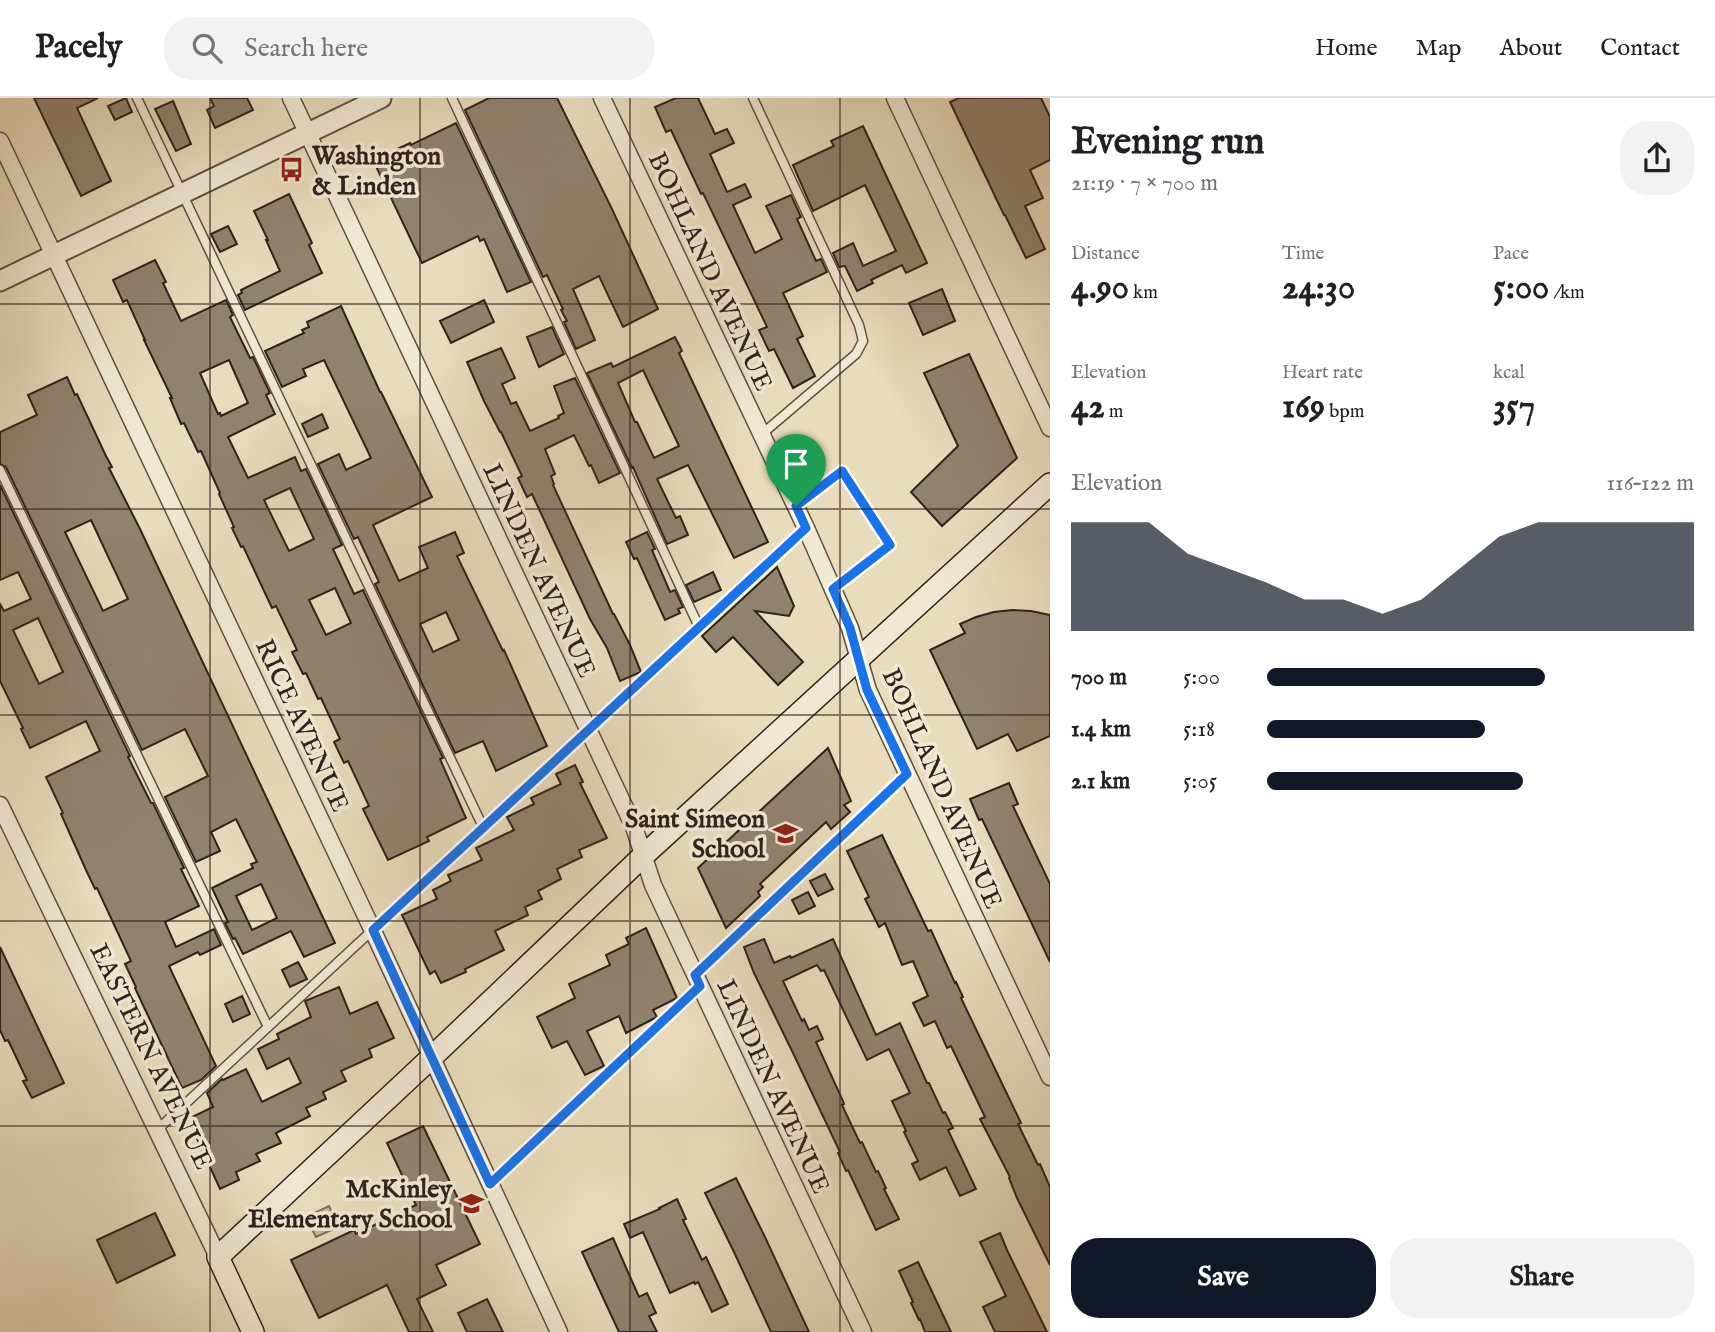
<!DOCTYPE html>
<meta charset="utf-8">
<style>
:root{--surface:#fff;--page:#f2f2f2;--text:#202124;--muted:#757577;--line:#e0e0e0;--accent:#111827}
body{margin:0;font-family:"IM FELL English",serif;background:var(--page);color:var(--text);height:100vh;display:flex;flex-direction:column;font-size:26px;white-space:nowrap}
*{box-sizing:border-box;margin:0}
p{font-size:23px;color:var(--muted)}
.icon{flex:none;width:38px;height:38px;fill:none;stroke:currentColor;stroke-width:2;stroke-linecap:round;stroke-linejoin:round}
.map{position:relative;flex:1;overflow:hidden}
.panel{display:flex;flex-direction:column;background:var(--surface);width:665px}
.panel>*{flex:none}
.pin{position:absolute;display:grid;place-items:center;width:60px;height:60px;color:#fff;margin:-72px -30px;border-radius:50% 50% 50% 0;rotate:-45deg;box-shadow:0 0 7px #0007}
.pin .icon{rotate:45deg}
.round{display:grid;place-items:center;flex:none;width:74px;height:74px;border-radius:28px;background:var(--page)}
.overview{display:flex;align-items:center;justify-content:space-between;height:119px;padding:0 21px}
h1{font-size:38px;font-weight:700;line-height:52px}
.metrics{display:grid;grid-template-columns:repeat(3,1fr);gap:10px;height:119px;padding:7px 21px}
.metrics div{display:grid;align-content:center}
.metrics b{font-size:35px;font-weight:700}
.metrics small{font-size:19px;font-weight:400}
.metrics p{font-size:19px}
.chart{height:196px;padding:14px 21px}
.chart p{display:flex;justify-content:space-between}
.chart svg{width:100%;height:126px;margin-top:7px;fill:var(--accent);opacity:.7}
.action{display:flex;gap:14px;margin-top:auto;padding:14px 21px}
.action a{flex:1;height:80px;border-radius:28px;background:var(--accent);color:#fff;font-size:28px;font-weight:700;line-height:80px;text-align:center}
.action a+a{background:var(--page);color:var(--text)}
ul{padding:0 21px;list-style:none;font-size:23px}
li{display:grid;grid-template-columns:112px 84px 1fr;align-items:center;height:52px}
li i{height:18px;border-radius:9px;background:var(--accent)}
header{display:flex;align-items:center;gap:42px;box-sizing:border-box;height:98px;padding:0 35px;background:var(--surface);border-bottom:2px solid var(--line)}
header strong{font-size:33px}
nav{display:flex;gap:38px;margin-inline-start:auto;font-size:24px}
.search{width:490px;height:63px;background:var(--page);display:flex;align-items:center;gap:18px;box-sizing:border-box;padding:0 24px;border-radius:28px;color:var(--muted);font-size:26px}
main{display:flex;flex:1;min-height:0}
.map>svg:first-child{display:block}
</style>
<header>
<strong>Pacely</strong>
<div class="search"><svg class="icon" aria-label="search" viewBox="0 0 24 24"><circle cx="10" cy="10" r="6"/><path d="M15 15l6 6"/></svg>Search here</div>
<nav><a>Home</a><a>Map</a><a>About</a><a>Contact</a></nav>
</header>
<main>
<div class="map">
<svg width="1050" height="1234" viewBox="0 0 1050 1234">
<rect width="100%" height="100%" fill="#e9dcbc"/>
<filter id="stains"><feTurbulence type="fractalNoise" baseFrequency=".00286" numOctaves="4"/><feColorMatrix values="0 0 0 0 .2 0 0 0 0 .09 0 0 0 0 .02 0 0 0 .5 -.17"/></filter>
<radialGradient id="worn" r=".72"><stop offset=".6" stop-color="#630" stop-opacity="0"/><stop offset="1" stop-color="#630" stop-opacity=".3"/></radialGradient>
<polygon fill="#cabca0" stroke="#7e6e5d" stroke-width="2" points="329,1108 338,1129 316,1139 306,1119"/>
<g fill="#91826e" stroke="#31211a" stroke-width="2" fill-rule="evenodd">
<polygon points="34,0 98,0 77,10 111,83 81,98"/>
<polygon points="126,0 132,14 115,22 108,8"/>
<polygon points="210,0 247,0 253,12 215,30 207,12 214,8"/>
<polygon points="489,0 557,0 612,111 658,211 623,229 599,178 573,191 595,242 576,251 564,224 567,223 561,212 563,211 547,177 543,179 465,12"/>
<polygon points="676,0 698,0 715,36 727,31 734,45 710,56 727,94 745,86 751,99 733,107 755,155 782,141 766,108 791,97 801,119 797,121 816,163 821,161 827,174 783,195 803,238 797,241 815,278 793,290 774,251 769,253 759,232 767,229 703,95 701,96 671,32 666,34 655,9"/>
<polygon points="959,0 1041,0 1050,19 1050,62 1030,72 1043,100 1025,108 1045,151 1026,160 1005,117 1004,117 950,4"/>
<polygon points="173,3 191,46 176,53 155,11"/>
<polygon points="456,25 531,184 507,194 484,141 480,143 478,138 422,165 373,62 410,45 411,47"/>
<polygon points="863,28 927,165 906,175 902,167 871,182 873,185 857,193 845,168 839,169 833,155 853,145 863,168 896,153 865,87 813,113 793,67 834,48 831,43"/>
<polygon points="289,96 312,145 309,147 322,175 245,212 238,197 242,195 241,192 280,173 266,142 268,142 254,113"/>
<polygon points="228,128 237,146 220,154 211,136"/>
<path d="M 155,162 L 166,184 L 163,185 L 181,223 L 226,202 L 233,217 L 230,219 L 250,260 L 253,259 L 270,295 L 266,297 L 275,316 L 228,339 L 248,380 L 295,359 L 301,373 L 306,371 L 342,447 L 333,451 L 354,496 L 363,492 L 443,660 L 440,661 L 466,720 L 427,739 L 429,743 L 388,762 L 363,711 L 369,708 L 348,663 L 344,665 L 334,644 L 340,641 L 321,600 L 318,601 L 306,575 L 303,576 L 292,554 L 297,552 L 276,508 L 272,510 L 243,448 L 241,449 L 232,430 L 234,429 L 219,396 L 220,395 L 201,353 L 198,354 L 184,325 L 181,326 L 170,300 L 172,300 L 144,242 L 145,242 L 127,202 L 123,204 L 113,182 ZM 229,262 L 248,305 L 221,318 L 220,315 L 218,316 L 200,275 ZM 290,390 L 314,441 L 289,453 L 264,402 ZM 335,490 L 351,525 L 326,537 L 309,502 Z"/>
<polygon points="942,191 955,223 923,237 909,205"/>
<polygon points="484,202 494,224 451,245 440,223"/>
<path d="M 341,208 L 380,294 L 381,294 L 432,399 L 373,427 L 399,483 L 428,470 L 419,449 L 455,434 L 464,455 L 457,458 L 503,553 L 504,552 L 547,648 L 496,673 L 483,643 L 455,655 L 375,486 L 379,484 L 358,439 L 354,441 L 318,366 L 339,356 L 346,372 L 371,360 L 324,262 L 303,271 L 306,278 L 282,289 L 265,253 L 304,235 L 302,232 L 309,229 L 307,224 ZM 446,514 L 459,542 L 433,554 L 420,526 Z"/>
<polygon points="552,229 564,256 539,269 527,239"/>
<path d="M 675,239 L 682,253 L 679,255 L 768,444 L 734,460 L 688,367 L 657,381 L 676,420 L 680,418 L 688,437 L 667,446 L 633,369 L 632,370 L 587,275 L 611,265 L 613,269 ZM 643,272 L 679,348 L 654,360 L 637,324 L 635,324 L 618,285 Z"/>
<polygon points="501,250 515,280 502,286 511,306 516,304 530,333 559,320 558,318 564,315 554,288 575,280 620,375 599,385 591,367 589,368 574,337 545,351 555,376 551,378 554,386 553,387 613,516 614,516 630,547 641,574 620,583 607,550 590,521 532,396 527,399 518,380 522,378 501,334 500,334 484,303 467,264"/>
<polygon points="969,256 1017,360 942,428 911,394 958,348 924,275"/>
<path d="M 67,279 L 75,297 L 77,296 L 106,358 L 112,369 L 109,370 L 140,431 L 335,845 L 304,859 L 291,833 L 243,856 L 235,840 L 233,841 L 225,825 L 228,824 L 212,790 L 253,770 L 251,766 L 257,764 L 236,721 L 211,734 L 220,753 L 196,764 L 165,699 L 208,678 L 185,631 L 142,652 L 6,369 L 0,366 L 0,334 L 37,317 L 28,297 ZM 91,422 L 128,501 L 103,513 L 65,434 ZM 261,786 L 277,820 L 252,832 L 236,798 Z"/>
<polygon points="322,316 328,330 308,339 302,326"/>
<path d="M 0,387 L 130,658 L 128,659 L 151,705 L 153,705 L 184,770 L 181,771 L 199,808 L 165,824 L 176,849 L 214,831 L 221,847 L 200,857 L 198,854 L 169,868 L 216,968 L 201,982 L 182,990 L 135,890 L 136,889 L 125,866 L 131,863 L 97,790 L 95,791 L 86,772 L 61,716 L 63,715 L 46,679 L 100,653 L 86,623 L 30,650 L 21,631 L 23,630 L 0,583 L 0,506 L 4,513 L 31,501 L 18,474 L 0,482 ZM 38,520 L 63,574 L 39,586 L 13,532 Z"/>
<polygon points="647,434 655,451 652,452 670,494 675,492 683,509 678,511 680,515 665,522 637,460 634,461 626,444"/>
<polygon points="777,469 794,508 789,518 755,513 803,564 778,587 733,539 716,554 702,538"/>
<polygon points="713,474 721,492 694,504 686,487"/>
<polygon points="1012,512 1031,513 1050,517 1050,638 1017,653 1008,636 977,651 930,552 965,535 960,526 976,519 994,514"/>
<polygon points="828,650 851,703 844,707 850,714 831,731 826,724 760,786 763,789 758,794 760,798 726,830 698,770"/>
<polygon points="575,667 583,684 580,685 607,740 579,752 582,759 557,771 561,781 538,793 542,801 525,809 528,817 495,833 504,852 465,871 466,874 441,885 435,873 430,876 402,817 437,801 433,792 451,783 448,777 482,762 476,750 514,732 507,719 534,706 531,700 561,686 556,676"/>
<polygon points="1009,685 1018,706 1013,708 1050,786 1050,864 982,721 979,722 970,701"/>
<polygon points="882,737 928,833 931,832 955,885 956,884 963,899 961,900 1021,1025 1018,1026 1038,1067 1040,1066 1050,1089 1050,1167 1017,1100 1009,1080 1010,1079 980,1021 985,1019 951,948 947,950 935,923 924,928 913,905 928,898 913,863 902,867 885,825 879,829 865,801 869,799 847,753"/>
<polygon points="825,776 833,791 818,798 810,783"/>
<polygon points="808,794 815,808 799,816 792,802"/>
<polygon points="646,830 677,900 653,912 657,919 626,935 619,918 587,933 604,968 585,977 567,943 552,950 537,919 575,900 569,886 610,867 606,857 629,846 626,840"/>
<polygon points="764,841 774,865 790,858 791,860 833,841 876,937 900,925 927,985 929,985 943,1015 945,1014 953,1030 948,1032 976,1091 960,1098 946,1069 920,1082 912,1066 918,1063 904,1034 906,1033 892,1003 910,995 889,951 867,962 824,872 821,873 817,867 783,883 802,923 804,921 809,932 817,928 823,941 816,944 843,1003 844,1006 842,1007 860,1045 862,1044 876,1074 878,1073 886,1090 884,1091 899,1121 876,1132 848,1072 846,1073 838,1055 840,1054 793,955 754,875 744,849"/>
<polygon points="0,849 64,985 32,1000 23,983 27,982 8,942 5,943 0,932"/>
<polygon points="298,864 307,881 290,889 282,872"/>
<polygon points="339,889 350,916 377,904 394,940 369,951 372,959 341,973 346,983 323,994 326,1001 306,1010 310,1018 276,1035 281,1045 256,1056 260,1063 236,1074 239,1082 220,1091 188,1021 213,1009 207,995 222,981 223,982 246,971 262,1004 301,985 289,960 267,971 258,951 279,941 277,936 311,919 305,903"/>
<polygon points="242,898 250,916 233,924 225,906"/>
<polygon points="423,1028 480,1146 436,1167 446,1187 417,1201 433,1234 409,1234 387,1187 319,1220 291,1162 354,1132 356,1136 416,1107 387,1045"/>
<polygon points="736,1080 765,1139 809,1234 771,1234 734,1154 705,1095"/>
<polygon points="677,1101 686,1121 683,1122 702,1162 706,1159 728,1206 712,1214 698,1184 695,1186 694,1184 670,1195 643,1134 630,1140 624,1126 660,1111 659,1110"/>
<polygon points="155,1115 175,1157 117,1185 97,1142"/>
<polygon points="1000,1135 1007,1152 1047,1234 995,1234 983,1209 1006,1198 980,1144"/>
<polygon points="613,1140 639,1199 647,1195 656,1215 649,1218 657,1234 619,1234 605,1204 582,1154"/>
<polygon points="918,1164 926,1181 951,1234 925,1234 920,1221 919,1222 911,1205 913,1204 899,1173"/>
<polygon points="487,1201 503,1234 467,1234 458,1215"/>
</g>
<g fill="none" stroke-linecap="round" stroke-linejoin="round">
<defs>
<g id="service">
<polyline points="137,0 483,729"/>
<polyline points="452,0 699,529"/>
<polyline points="753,0 859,227 863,243 856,256 762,336"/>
<polyline points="0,372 268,929"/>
<polyline points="796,409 842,373 890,447 833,491"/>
<polyline points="695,877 907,676"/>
<polyline points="157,1032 806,430"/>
<polyline points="490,1086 700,888"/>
</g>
<g id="minor">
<polyline points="291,0 634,729 653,787 863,1234"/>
<polyline points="602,0 806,430 850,530 868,592 1050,979"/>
<polyline points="895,0 1050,330"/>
<polyline points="0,43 373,833 559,1234"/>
<polyline points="0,707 218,1159"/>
</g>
<polyline id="tertiary" points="0,183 381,0"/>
<polyline id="secondary" points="253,1234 218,1159 431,960 643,758 1050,386"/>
</defs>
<use href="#service" stroke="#5f5042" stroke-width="11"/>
<use href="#minor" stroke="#5f5042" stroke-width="19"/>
<use href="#tertiary" stroke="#5f5042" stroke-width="23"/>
<use href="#secondary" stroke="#31211a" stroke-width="24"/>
<use href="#service" stroke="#f1e8d3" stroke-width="8"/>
<use href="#minor" stroke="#f1e8d3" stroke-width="16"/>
<use href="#tertiary" stroke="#f1e8d3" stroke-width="19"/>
<use href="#secondary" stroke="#f1e8d3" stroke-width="21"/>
</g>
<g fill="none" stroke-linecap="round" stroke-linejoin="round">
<defs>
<polygon id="route" points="842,373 890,447 833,491 850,530 867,592 907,676 695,877 700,888 490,1086 373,832 806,430 796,408"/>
</defs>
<use href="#route" stroke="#fff" stroke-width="14"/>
<use href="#route" stroke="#1a73e8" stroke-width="9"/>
</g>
<path fill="none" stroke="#31211a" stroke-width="2" stroke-opacity="0.55" d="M 210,0 L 210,1234M 420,0 L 420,1234M 630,0 L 630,1234M 840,0 L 840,1234M 0,206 L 1050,206M 0,411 L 1050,411M 0,617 L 1050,617M 0,823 L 1050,823M 0,1028 L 1050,1028"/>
<defs>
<symbol id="bus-bare" viewBox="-9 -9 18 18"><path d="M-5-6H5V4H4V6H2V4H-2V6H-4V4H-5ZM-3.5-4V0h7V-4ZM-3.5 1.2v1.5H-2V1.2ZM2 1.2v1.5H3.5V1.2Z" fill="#8f2418" stroke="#f1e8d3" stroke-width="2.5" paint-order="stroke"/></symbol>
<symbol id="school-bare" viewBox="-9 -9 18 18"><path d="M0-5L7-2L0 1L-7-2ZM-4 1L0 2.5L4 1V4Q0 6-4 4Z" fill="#8f2418" stroke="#f1e8d3" stroke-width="2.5" paint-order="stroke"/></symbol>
</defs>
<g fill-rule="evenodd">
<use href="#bus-bare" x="274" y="54" width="35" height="35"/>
<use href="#school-bare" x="768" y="718" width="35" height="35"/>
<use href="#school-bare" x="454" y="1088" width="35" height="35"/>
</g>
<g text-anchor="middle" stroke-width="7" stroke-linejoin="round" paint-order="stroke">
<g font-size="26" font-weight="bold" fill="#31211a" stroke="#f1e8d3" text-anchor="end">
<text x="312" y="66" text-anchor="start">Washington<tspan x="312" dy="30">&amp; Linden</tspan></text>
<text x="765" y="729">Saint Simeon<tspan x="765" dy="30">School</tspan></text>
<text x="452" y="1099">McKinley<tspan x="452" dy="30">Elementary School</tspan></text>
</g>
<g font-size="26" fill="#31211a" stroke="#f1e8d3">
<text transform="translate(711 173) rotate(65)" y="9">BOHLAND AVENUE</text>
<text transform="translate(540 472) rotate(65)" y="9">LINDEN AVENUE</text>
<text transform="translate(303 627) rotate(65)" y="9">RICE AVENUE</text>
<text transform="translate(943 690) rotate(66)" y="9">BOHLAND AVENUE</text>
<text transform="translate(152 958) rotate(64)" y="9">EASTERN AVENUE</text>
<text transform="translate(774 988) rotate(65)" y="9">LINDEN AVENUE</text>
</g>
</g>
<rect width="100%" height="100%" filter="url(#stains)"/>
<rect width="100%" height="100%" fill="url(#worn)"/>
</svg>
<div class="pin" style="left:796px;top:408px;background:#1e9e55"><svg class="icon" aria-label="arrive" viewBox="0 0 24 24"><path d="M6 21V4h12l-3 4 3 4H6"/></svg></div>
</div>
<section class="panel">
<div class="overview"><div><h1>Evening run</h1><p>21:19 · 7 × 700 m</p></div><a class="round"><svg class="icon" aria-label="share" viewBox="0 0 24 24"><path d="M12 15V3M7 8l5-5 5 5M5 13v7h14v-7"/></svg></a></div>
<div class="metrics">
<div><p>Distance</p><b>4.90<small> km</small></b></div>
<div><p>Time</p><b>24:30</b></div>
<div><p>Pace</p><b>5:00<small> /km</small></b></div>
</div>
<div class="metrics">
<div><p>Elevation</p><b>42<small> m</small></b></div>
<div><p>Heart rate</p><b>169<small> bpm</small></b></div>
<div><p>kcal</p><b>357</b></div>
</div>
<div class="chart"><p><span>Elevation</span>116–122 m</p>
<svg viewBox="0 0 160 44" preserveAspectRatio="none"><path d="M0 44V6L10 6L20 6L30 17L40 22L50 27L60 33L70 33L80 38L90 33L100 22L110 11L120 6L130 6L140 6L150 6L160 6V44z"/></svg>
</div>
<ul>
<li><b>700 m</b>5:00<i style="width:65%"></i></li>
<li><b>1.4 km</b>5:18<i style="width:51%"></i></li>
<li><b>2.1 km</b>5:05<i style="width:60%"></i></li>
</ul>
<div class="action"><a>Save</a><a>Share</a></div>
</section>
</main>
